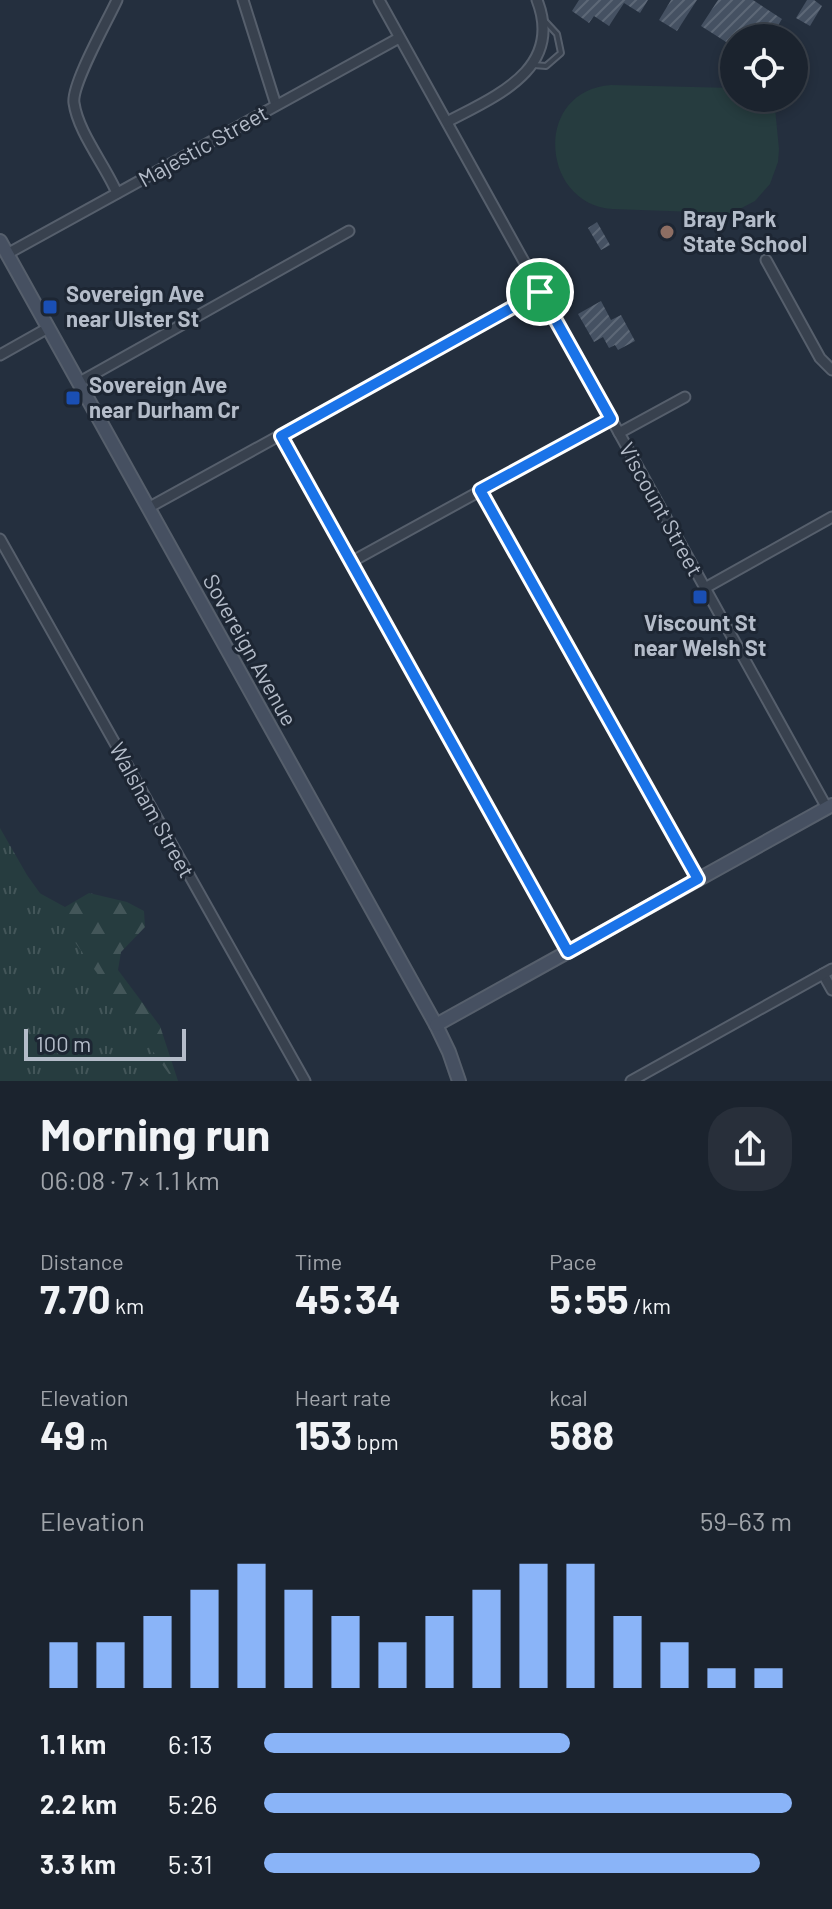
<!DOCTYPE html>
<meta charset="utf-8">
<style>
:root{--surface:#1b232e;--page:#282f3a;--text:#f1f3f6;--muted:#a0a4aa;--line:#39404a;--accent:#8ab4f8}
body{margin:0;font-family:Barlow,sans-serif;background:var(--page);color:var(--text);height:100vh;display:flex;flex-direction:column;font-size:30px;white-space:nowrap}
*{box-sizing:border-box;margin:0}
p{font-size:26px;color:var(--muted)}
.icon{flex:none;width:44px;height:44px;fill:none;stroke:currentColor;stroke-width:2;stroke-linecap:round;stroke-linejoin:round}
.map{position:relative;height:1081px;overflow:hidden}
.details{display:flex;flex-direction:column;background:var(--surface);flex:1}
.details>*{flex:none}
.tools{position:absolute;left:720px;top:24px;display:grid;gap:16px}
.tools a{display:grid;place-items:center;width:88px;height:88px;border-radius:50%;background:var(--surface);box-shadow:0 4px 12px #0003,0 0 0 2px var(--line);font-size:40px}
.scale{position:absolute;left:24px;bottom:20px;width:162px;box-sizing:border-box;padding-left:8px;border:4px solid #b4bcc9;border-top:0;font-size:22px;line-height:28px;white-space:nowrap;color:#b4bcc9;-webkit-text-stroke:6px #1d2633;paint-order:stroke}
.pin{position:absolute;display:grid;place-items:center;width:68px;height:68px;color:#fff;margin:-34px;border:4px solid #fff;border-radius:50%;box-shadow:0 2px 8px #0007}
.round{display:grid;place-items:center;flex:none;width:84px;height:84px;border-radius:32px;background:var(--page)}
.summary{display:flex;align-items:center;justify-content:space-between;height:136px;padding:0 40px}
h1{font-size:44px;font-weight:700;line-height:60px}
.metrics{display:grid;grid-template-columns:repeat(3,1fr);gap:12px;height:136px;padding:8px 40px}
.metrics div{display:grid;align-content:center}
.metrics b{font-size:40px;font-weight:700}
.metrics small{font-size:22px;font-weight:400}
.metrics p{font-size:22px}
.chart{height:224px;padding:16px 40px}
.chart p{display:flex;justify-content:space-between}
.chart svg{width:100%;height:144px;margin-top:8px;stroke:var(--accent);stroke-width:6}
ul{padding:0 40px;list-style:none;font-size:26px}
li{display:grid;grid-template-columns:128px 96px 1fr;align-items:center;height:60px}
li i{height:20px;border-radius:10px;background:var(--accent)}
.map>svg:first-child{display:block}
</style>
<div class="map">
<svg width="832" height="1081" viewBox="0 0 832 1081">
<defs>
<pattern id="forest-firs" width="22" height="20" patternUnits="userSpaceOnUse" patternTransform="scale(2)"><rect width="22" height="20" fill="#263c3f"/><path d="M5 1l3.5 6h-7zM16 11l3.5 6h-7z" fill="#435659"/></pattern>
<pattern id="park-tufts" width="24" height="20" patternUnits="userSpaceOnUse" patternTransform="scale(2)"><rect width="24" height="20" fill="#263c3f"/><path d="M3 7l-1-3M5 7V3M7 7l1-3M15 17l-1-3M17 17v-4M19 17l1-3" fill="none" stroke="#435659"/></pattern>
<pattern id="building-hatch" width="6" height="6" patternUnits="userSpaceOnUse" patternTransform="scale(2)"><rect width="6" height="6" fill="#455162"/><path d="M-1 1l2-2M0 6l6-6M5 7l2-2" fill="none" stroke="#5d6877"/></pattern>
</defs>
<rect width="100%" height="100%" fill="#242f3e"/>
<polygon fill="url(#forest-firs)" points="0,843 34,890 65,907 89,893 127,902 144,911 145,927 121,952 118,970 160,1026 178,1081 0,1081"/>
<polygon fill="url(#park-tufts)" points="0,828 27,875 174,1081 0,1081"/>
<path fill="#263c3f" d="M 611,85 L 734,88 L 734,98 L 774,98 L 779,149 L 778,162 L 770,184 L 755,201 L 732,213 L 725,213 L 612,209 C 541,204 532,91 611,85 Z"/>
<g fill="url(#building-hatch)">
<polygon points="579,0 648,0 640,13 624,3 609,26 594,16 589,23 572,11"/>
<polygon points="671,0 697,0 677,31 659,20"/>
<polygon points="718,0 753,0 782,19 770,38 734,38 734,47 701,26"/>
<polygon points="807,0 814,0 822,6 810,26 796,18"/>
<polygon points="597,222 610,245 601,250 588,228"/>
<polygon points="601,301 611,320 621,315 635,341 618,350 615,345 609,348 603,337 594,342 578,314"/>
</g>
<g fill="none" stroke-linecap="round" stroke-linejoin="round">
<defs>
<polyline id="lane" points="534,65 546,66 561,53 557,34 544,20"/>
<g id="street">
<polyline points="243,0 276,105"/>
<polyline points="379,0 827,808"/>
<path d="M 447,122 C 496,96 564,69 537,0"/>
<path d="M 117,193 C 105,165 78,132 74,103 C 71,85 108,20 117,0"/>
<polyline points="7,254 399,38"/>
<polyline points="766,260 820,358 832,370"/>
<polyline points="0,355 48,328"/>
<polyline points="78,383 349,231"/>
<polyline points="619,433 685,397"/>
<polyline points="281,436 568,952"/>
<polyline points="480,490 698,879"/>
<polyline points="148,508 540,292"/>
<polyline points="0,539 305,1081"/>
<polyline points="351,562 611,419"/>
<polyline points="705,588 832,517"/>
<polyline points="823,974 832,990"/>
<polyline points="631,1081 832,969"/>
</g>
<g id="secondary">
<polyline points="0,241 436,1025 449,1052 459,1081"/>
<polyline points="436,1025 832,805"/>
</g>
</defs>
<use href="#lane" stroke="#565f6c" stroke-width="8"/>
<use href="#street" stroke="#565f6c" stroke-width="13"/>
<use href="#secondary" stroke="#565f6c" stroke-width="16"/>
<use href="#lane" stroke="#38414e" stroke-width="4"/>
<use href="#street" stroke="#38414e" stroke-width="9"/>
<use href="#secondary" stroke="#465061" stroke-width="12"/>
</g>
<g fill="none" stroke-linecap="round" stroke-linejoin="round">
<defs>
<polygon id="route" points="540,292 611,419 480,490 698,879 568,952 281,436"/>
</defs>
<use href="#route" stroke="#fff" stroke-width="16"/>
<use href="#route" stroke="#1a73e8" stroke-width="10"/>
</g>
<circle fill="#8d6e63" stroke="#1d2633" stroke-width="3" cx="667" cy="232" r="8"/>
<g fill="#1a4fb4" stroke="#1d2633" stroke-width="3">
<rect x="42" y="299" width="16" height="16" rx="4"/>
<rect x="65" y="390" width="16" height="16" rx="4"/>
<rect x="692" y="589" width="16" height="16" rx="4"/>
</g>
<g text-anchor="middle" stroke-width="6" stroke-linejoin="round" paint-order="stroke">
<g font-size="22" fill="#b4bcc9" stroke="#1d2633">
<text transform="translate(203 146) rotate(-29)" y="8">Majestic Street</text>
<text transform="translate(661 509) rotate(61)" y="8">Viscount Street</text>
<text transform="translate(250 650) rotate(61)" y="8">Sovereign Avenue</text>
<text transform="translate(152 810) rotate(61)" y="8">Walsham Street</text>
</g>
<g font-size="22" font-weight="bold" fill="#b4bcc9" stroke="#1d2633" text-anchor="start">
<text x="683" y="227">Bray Park<tspan x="683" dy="25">State School</tspan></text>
<text x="66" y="302">Sovereign Ave<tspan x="66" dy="25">near Ulster St</tspan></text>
<text x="89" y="393">Sovereign Ave<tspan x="89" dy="25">near Durham Cr</tspan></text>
<text x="700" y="631" text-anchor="middle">Viscount St<tspan x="700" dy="25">near Welsh St</tspan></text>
</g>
</g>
</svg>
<div class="tools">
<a><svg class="icon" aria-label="locate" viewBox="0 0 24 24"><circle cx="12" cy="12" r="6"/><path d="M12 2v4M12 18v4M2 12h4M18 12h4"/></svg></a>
</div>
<div class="scale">100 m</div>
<div class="pin" style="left:540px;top:292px;background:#1e9e55"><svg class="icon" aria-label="arrive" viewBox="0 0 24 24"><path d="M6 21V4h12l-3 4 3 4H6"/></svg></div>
</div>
<section class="details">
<div class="summary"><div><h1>Morning run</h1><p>06:08 · 7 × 1.1 km</p></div><a class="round"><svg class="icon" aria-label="share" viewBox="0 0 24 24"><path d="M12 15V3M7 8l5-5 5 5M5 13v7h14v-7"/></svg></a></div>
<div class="metrics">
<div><p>Distance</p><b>7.70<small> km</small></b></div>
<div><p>Time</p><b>45:34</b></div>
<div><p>Pace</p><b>5:55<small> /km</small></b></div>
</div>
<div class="metrics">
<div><p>Elevation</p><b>49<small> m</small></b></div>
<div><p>Heart rate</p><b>153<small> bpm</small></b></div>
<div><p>kcal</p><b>588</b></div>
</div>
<div class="chart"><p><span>Elevation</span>59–63 m</p>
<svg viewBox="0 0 160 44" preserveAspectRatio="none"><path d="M5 44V30M15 44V30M25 44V22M35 44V14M45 44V6M55 44V14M65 44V22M75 44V30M85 44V22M95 44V14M105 44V6M115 44V6M125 44V22M135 44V30M145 44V38M155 44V38"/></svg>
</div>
<ul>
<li><b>1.1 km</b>6:13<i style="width:58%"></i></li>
<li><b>2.2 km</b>5:26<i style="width:100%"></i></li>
<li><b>3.3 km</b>5:31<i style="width:94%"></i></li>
</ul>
</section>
